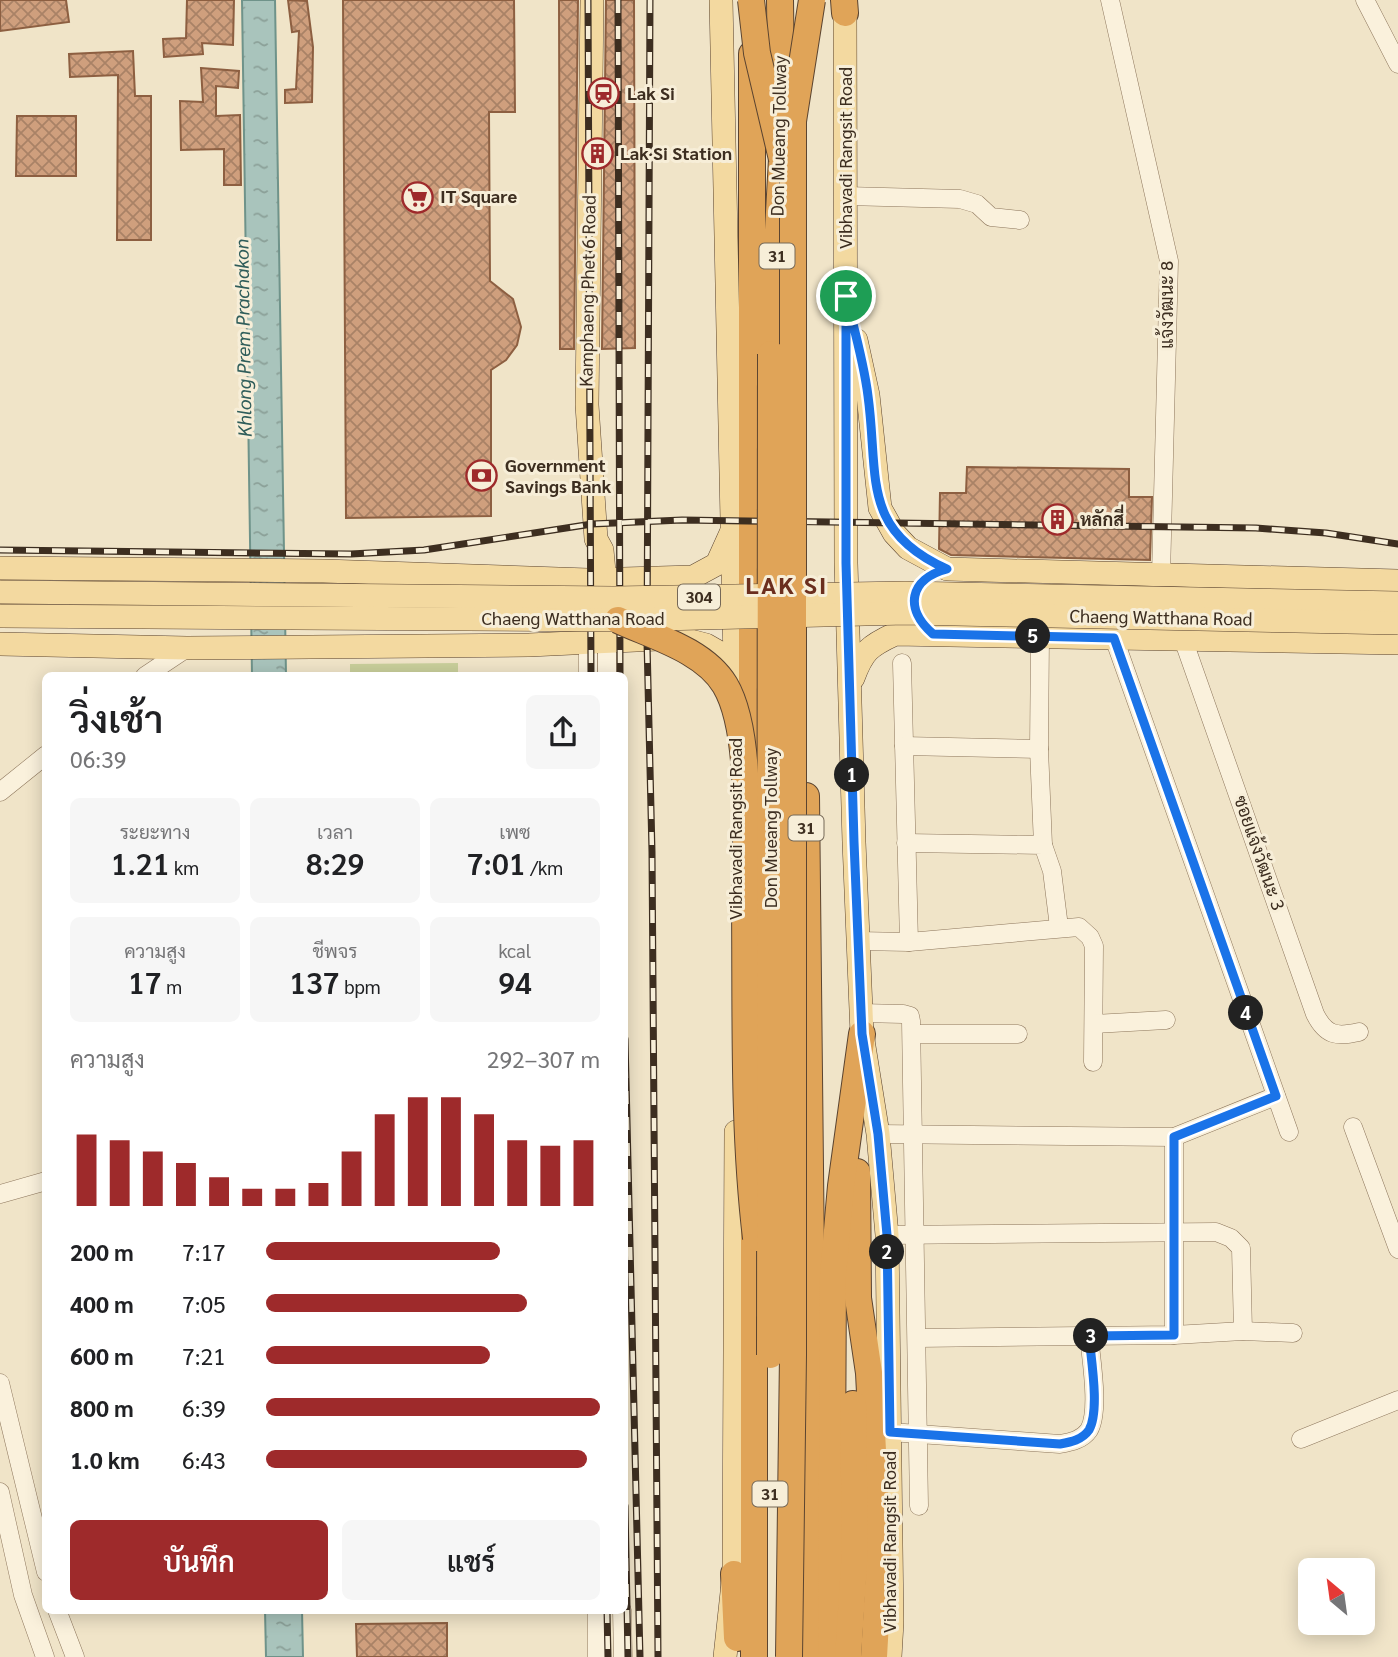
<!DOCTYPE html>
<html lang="th">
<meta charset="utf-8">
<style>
:root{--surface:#fff;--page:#f6f6f6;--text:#202124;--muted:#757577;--accent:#9e2a2b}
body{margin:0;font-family:Georgia,Sarabun,serif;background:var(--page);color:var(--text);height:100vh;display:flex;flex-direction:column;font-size:26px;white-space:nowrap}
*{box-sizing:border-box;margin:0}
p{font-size:23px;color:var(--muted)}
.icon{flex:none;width:38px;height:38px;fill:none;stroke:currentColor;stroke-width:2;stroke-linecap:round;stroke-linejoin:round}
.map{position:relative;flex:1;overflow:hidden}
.drawer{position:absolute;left:42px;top:672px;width:586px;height:942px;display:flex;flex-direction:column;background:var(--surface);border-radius:10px;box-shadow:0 4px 18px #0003}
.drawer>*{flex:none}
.needle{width:46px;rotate:331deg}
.fabs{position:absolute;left:1298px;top:1558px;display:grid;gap:14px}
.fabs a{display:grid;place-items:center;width:77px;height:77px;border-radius:10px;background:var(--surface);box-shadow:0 4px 18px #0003;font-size:35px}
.pin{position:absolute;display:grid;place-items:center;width:60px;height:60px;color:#fff;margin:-30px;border:4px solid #fff;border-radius:50%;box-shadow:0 2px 7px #0007}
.km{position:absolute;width:35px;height:35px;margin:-18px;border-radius:50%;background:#222;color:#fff;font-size:19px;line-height:35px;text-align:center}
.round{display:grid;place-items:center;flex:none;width:74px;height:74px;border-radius:10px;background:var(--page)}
.overview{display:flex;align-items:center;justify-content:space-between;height:119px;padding:0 28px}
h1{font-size:38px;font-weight:600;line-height:52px}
.figures{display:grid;grid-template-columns:repeat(3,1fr);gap:10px;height:119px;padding:7px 28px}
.figures div{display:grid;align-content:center;border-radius:10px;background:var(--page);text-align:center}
.figures b{font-size:30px;font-weight:600}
.figures small{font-size:19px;font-weight:400}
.figures p{font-size:19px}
.chart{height:196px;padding:14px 28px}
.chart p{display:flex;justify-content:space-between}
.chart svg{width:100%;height:126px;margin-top:7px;stroke:var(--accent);stroke-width:6}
.button{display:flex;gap:14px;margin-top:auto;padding:14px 28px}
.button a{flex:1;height:80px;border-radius:10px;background:var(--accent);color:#fff;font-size:28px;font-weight:600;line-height:80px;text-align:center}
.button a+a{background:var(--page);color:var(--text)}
ul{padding:0 28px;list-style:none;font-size:23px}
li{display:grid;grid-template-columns:112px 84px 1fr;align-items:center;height:52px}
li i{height:18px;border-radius:9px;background:var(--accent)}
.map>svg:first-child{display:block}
</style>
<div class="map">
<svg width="1398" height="1657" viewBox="0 0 1398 1657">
<defs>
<pattern id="water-ripples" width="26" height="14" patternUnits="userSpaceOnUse" patternTransform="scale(1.75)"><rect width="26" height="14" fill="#a9c4bc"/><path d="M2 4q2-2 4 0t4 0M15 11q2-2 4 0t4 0" fill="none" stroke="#8ba098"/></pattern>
<pattern id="building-cross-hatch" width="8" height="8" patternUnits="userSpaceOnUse" patternTransform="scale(1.75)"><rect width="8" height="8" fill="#cf9f7d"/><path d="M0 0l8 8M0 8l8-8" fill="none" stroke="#a98266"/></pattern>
</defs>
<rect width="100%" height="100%" fill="#f0e4c8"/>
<polygon fill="#c9cf9b" points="458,663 458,675 350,675 350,664"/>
<g fill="url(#water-ripples)" stroke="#6f938a" stroke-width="2">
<polygon points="242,0 275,0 286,675 252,675"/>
<polygon points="265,1610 302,1610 303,1657 266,1657"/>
</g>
<g fill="url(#building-cross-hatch)" stroke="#8d5f41" stroke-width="2">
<polygon points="0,0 66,0 69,22 0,31"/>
<polygon points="187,0 234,0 233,45 202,43 203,54 164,57 163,39 186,38"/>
<polygon points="288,0 307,1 313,47 312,102 285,103 285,90 296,89 299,31 292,32"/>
<polygon points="343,0 514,0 515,112 489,112 490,281 513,299 521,327 517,345 506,360 491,370 491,516 346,518"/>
<polygon points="559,0 578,0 574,349 560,349"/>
<polygon points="606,0 634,0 635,348 602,349"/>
<polygon points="133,51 135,96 151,96 151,240 117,240 118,75 70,77 69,54"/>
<polygon points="201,68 239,71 238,88 216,86 216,116 240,115 241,185 224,185 224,149 181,150 180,101 203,102"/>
<polygon points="17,116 76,116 76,176 16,176"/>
<polygon points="967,467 1129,469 1129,497 1152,497 1150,560 951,555 939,549 940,493 966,493"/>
<polygon points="447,1623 447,1657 357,1657 356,1624"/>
</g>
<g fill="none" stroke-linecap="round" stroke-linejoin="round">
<defs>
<g id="minor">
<polyline points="1110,0 1169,261 1161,575"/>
<polyline points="1365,0 1398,64"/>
<polyline points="846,196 960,199 977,204 991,217 1020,220"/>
<polyline points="1040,636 1039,749 1043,845"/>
<polyline points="1114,638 1289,1132"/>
<path d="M 1183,639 L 1315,1014 C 1326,1036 1337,1037 1359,1032"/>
<polyline points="902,663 909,942"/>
<polyline points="145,676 187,648"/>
<polyline points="588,676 588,644"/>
<polyline points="607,676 607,643"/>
<polyline points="904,746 1039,749"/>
<polyline points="0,792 46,755"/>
<polyline points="906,843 1043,845 1052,871 1059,927"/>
<polyline points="858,941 909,942 1079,927 1090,937 1094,946 1093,1062"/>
<polyline points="861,1013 903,1014 910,1016 911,1021 919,1506"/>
<polyline points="1094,1024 1166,1020"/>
<polyline points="912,1034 1018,1034"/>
<polyline points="1353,1127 1398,1249"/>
<polyline points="878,1134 1174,1137 1276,1096"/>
<polyline points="1174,1137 1174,1335"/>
<polyline points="0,1194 46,1181"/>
<polyline points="887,1235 1216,1232 1231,1238 1241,1248 1243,1331"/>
<polyline points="917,1338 1174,1335 1243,1331 1293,1333"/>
<polyline points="0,1383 46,1572"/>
<path d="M 890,1432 L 1060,1444 C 1071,1442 1082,1440 1089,1430 C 1100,1411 1091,1359 1089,1336"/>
<polyline points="1301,1439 1398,1400"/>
<polyline points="0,1492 23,1595 45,1657"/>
<polyline points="57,1610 75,1657"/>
<polyline points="597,1610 597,1657"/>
<polyline points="622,1610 623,1657"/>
</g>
<g id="major">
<polyline points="592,0 587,405 596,539 602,550 606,593"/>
<polyline points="721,0 736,709"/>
<polyline points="845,0 846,563 854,842 862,1034 878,1134 887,1235 892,1622 890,1657"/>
<polyline points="856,340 868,395 880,508 894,533 908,548 947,569 1398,581"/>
<polyline points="0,568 324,571 588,580 693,577 717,564 731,533"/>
<polyline points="0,644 187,648 529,645 679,638 706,645 720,653 736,674"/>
<path d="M 853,678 C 863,651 869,646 895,634 L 1398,643"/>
<polyline points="725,1657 734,1574 736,1132"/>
</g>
<g id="highway">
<polyline points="844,0 845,13"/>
<polyline points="771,354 782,159 780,0"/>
<polyline points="752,758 752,54"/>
<polyline points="806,796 812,1353 807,1657"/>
<polyline points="857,1172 858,1298 869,1373 879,1568 874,1657"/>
<polyline points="734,1574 737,1638"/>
<polyline points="754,1657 754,1216"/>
<polyline points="831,1657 833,1275 841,1186 862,1034"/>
<polyline points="848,1657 855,1549 853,1404"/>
</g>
</defs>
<use href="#minor" stroke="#8d765c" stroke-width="19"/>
<use href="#major" stroke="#5b4430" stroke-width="24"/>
<use href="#highway" stroke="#5b4430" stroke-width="28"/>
<use href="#minor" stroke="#faf1dc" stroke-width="18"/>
<use href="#major" stroke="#f3d9a0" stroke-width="23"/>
<use href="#highway" stroke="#e0a458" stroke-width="26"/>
<defs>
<g id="rail">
<polyline points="588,0 591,676"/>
<polyline points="618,0 620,676"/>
<polyline points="650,0 647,642 652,852 658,1657"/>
<polyline points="0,550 351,554 424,550 592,524 682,520 1256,528 1326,533 1398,544"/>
<polyline points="625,1039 640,1657"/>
<polyline points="625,1506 628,1657"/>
<polyline points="607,1610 608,1657"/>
</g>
</defs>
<use href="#rail" stroke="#3d2e20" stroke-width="7"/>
<use href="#rail" stroke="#f7eed8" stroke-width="4.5" stroke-dasharray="13" stroke-linecap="butt"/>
<defs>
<g id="major-bridge">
<polyline points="0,592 614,598 905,593 1398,603"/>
<polyline points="0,616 618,620 906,613 1398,623"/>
</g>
<g id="highway-bridge">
<polyline points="751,0 757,53 782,159"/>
<path d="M 618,620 C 652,636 704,650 725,685 C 754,734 745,847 745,905 C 746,1016 743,1128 756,1238"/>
<polyline points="770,1355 771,354"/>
<polyline points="789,1657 793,1355 793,121 812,0"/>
</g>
</defs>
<use href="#major-bridge" stroke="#5b4430" stroke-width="24" stroke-linecap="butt"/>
<use href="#highway-bridge" stroke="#5b4430" stroke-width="28" stroke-linecap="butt"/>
<use href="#major-bridge" stroke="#f3d9a0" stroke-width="23"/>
<use href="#highway-bridge" stroke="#e0a458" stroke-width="26"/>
</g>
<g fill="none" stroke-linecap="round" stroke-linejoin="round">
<defs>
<path id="route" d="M 846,296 C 854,329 864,363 868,396 C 879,476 860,530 947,569 C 909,579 904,609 933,634 L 1114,638 L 1276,1096 L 1174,1137 L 1174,1335 L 1089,1336 C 1091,1359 1100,1411 1089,1430 C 1082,1440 1071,1442 1060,1444 L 890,1432 L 887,1235 L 878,1134 L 862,1034 L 854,842 L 846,563 Z"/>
</defs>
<use href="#route" stroke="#fff" stroke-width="14"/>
<use href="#route" stroke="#1a73e8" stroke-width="9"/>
</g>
<defs>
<symbol id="station-ring" viewBox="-11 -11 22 22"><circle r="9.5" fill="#f7eed8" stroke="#9e2a2b" stroke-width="1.5"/><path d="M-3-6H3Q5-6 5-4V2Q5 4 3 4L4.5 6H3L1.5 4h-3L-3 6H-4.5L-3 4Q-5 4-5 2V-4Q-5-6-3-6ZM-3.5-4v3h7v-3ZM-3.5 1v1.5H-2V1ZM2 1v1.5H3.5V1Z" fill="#9e2a2b"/></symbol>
<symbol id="building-ring" viewBox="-11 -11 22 22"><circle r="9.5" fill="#f7eed8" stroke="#9e2a2b" stroke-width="1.5"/><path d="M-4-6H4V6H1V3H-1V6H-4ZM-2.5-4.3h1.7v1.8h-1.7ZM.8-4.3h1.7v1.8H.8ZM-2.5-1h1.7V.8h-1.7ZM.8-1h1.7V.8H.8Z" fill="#9e2a2b"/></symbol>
<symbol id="supermarket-ring" viewBox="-11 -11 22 22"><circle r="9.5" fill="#f7eed8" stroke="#9e2a2b" stroke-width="1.5"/><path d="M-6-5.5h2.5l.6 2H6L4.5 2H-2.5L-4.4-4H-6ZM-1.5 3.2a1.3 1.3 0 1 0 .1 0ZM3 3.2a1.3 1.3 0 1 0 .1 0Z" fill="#9e2a2b"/></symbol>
<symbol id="bank-ring" viewBox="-11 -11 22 22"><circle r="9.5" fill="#f7eed8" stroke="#9e2a2b" stroke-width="1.5"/><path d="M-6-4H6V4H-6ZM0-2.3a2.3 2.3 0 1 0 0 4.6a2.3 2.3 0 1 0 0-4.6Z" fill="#9e2a2b"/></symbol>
</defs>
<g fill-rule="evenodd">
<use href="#station-ring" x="586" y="76" width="35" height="35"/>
<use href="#building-ring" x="580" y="136" width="35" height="35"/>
<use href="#supermarket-ring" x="400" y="180" width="35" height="35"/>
<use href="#bank-ring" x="464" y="458" width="35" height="35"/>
<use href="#building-ring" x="1040" y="502" width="35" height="35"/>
</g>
<g text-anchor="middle" stroke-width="6" stroke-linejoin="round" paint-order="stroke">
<g fill="#f7eed8" stroke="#756857" stroke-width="2">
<rect x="759.5" y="243.5" width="35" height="25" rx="5"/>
<rect x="678" y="584.5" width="42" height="25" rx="5"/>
<rect x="788.5" y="815.5" width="35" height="25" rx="5"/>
<rect x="752.5" y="1481.5" width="35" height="25" rx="5"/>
</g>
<g font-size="16" font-weight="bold" fill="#3d2e20">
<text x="777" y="262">31</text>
<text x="699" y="603">304</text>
<text x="806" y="834">31</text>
<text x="770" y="1500">31</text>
</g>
<g font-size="18" font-weight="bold" fill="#3d2e20" stroke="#f7eed8" text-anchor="start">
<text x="627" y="100">Lak Si</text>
<text x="620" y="160">Lak Si Station</text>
<text x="440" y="203">IT Square</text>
<text x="505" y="472">Government<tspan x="505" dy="21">Savings Bank</tspan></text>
<text x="1080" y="526">หลักสี่</text>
</g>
<g font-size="18" fill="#3d2e20" stroke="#f7eed8">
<text transform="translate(779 136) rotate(-89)" y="6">Don Mueang Tollway</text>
<text transform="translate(846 158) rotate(-90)" y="6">Vibhavadi Rangsit Road</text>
<text transform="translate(588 291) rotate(-89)" y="6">Kamphaeng Phet 6 Road</text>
<text transform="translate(1167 305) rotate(-90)" y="6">แจ้งวัฒนะ 8</text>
<text transform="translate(1161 618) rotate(1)" y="6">Chaeng Watthana Road</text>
<text x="573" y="625">Chaeng Watthana Road</text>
<text transform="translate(771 828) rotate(-90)" y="6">Don Mueang Tollway</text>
<text transform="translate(736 829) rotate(-90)" y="6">Vibhavadi Rangsit Road</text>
<text transform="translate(1259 853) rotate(71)" y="6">ซอยแจ้งวัฒนะ 3</text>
<text transform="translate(890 1542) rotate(-90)" y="6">Vibhavadi Rangsit Road</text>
</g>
<g font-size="19" font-style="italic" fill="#2f5d5a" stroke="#f7eed8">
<text transform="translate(243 338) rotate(-91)" y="7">Khlong Prem Prachakon</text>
</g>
<g font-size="24" font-weight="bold" letter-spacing="2" fill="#6b2e1e" stroke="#f7eed8">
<text x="787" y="594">LAK SI</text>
</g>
</g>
</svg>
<div class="fabs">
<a><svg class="needle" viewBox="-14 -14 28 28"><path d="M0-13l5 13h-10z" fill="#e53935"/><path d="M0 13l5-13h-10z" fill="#757577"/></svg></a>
</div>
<div class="pin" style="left:846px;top:296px;background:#1e9e55"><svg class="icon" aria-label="arrive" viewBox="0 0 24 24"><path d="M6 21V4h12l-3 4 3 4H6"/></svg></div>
<b class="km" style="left:852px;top:775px">1</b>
<b class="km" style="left:887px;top:1252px">2</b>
<b class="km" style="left:1091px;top:1336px">3</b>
<b class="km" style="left:1246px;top:1013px">4</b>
<b class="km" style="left:1033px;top:636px">5</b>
<section class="drawer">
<div class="overview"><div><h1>วิ่งเช้า</h1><p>06:39</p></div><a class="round"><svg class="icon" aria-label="share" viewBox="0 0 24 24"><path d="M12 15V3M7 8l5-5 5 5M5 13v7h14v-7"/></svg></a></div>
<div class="figures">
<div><p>ระยะทาง</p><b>1.21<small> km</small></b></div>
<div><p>เวลา</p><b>8:29</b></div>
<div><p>เพซ</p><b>7:01<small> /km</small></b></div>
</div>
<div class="figures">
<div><p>ความสูง</p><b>17<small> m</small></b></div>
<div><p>ชีพจร</p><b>137<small> bpm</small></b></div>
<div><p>kcal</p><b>94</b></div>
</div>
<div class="chart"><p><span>ความสูง</span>292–307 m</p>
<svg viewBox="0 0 160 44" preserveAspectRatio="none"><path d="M5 44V19M15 44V21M25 44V25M35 44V29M45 44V34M55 44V38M65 44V38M75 44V36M85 44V25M95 44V12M105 44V6M115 44V6M125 44V12M135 44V21M145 44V23M155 44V21"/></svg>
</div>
<ul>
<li><b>200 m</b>7:17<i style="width:70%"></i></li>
<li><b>400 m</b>7:05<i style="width:78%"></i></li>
<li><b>600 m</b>7:21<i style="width:67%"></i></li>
<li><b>800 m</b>6:39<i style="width:100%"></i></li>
<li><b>1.0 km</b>6:43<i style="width:96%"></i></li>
</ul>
<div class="button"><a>บันทึก</a><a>แชร์</a></div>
</section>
</div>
